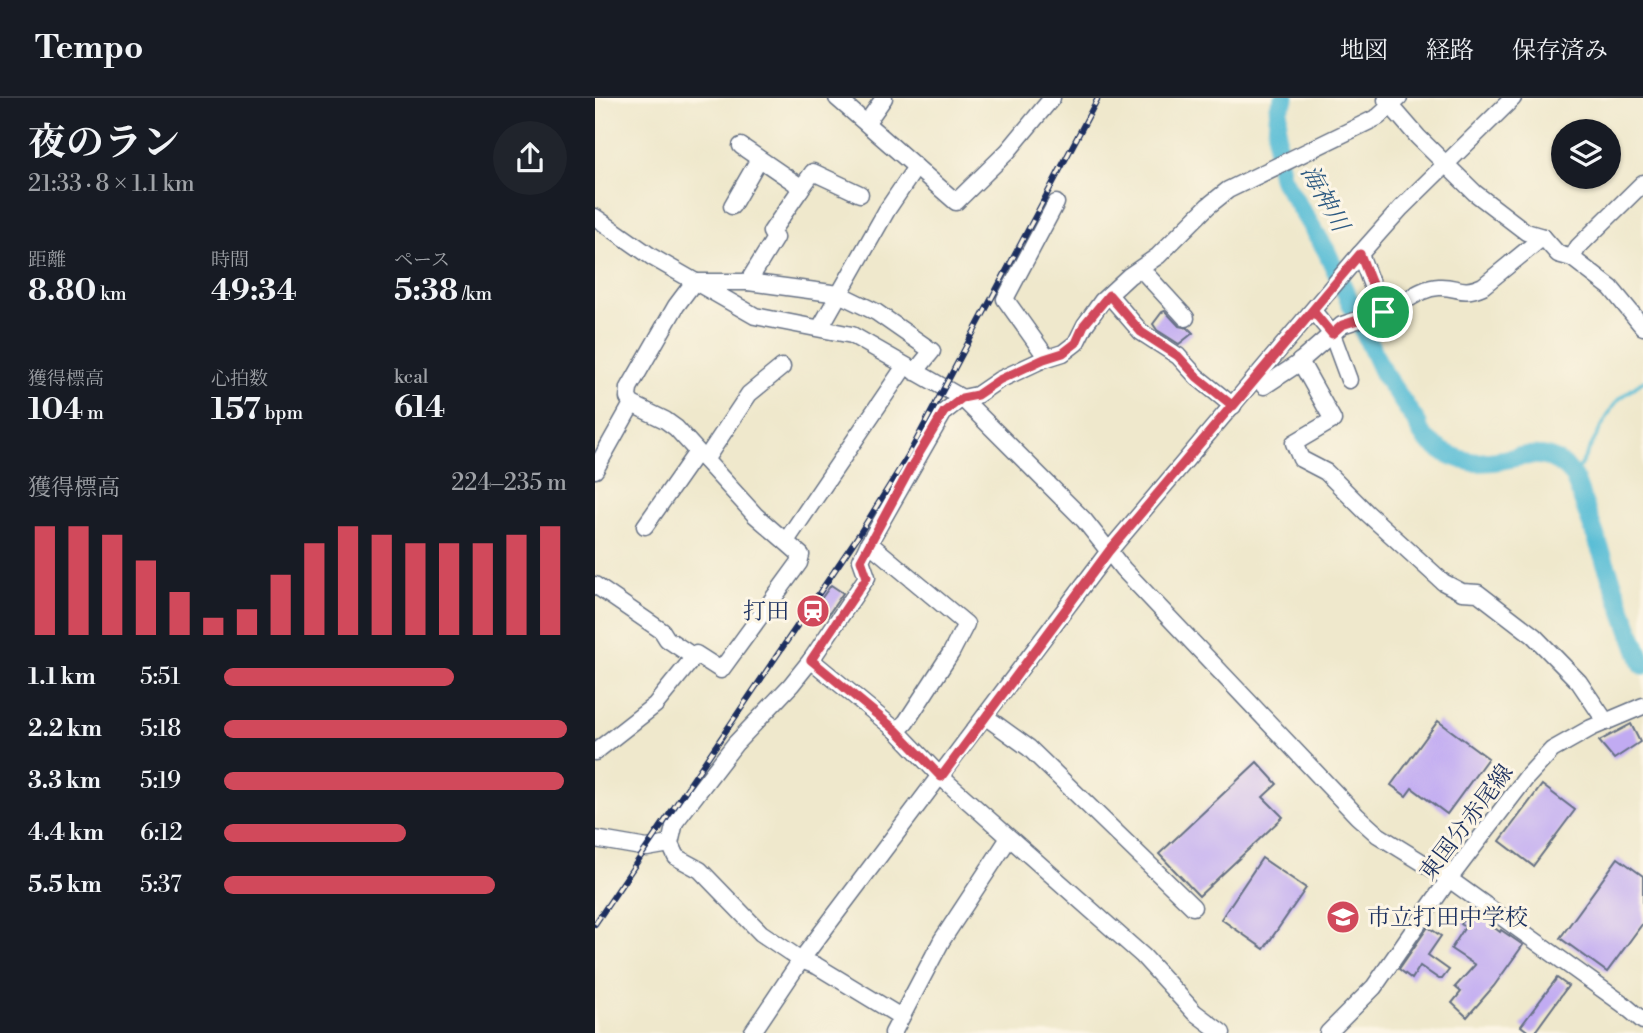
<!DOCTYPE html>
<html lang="ja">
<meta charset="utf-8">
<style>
:root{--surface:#171b24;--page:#20242c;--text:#f1f3f6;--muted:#9ea1a6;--line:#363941;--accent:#d1495b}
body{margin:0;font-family:"Libre Bodoni","Noto Serif JP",serif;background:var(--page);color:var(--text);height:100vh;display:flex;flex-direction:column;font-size:26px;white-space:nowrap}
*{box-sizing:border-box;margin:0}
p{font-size:23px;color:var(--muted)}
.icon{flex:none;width:38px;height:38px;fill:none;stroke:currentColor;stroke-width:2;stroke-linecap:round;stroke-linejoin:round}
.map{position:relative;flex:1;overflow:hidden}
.sheet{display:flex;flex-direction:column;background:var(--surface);width:595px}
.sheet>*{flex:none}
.tools{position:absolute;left:956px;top:21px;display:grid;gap:14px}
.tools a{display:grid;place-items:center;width:70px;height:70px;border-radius:50%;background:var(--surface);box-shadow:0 2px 5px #0004;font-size:35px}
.pin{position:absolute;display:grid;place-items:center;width:60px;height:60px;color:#fff;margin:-30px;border:4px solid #fff;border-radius:50%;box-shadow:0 2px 7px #0007}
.round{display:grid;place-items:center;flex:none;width:74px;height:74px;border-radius:37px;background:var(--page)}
.headline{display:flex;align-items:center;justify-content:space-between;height:119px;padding:0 28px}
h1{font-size:38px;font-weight:700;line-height:52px}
.stats{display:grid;grid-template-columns:repeat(3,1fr);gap:10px;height:119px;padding:7px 28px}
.stats div{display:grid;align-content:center}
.stats b{font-size:30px;font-weight:700}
.stats small{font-size:19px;font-weight:400}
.stats p{font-size:19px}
.chart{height:196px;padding:14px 28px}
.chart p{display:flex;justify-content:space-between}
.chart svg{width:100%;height:126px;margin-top:7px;stroke:var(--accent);stroke-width:6}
ul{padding:0 28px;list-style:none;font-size:23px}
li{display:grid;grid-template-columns:112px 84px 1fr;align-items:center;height:52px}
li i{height:18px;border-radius:9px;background:var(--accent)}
header{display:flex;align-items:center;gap:42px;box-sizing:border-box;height:98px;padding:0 35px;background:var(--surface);border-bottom:2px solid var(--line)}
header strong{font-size:33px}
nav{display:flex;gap:38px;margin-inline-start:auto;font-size:24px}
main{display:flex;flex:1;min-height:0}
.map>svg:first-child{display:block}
</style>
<header>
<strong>Tempo</strong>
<nav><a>地図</a><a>経路</a><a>保存済み</a></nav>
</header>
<main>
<section class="sheet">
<div class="headline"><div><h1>夜のラン</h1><p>21:33 · 8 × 1.1 km</p></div><a class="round"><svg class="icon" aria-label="share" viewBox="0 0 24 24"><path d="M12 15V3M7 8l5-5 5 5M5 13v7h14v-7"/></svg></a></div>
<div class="stats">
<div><p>距離</p><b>8.80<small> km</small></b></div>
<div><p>時間</p><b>49:34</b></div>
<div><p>ペース</p><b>5:38<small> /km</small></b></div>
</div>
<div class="stats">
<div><p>獲得標高</p><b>104<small> m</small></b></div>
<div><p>心拍数</p><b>157<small> bpm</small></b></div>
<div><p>kcal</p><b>614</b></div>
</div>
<div class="chart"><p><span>獲得標高</span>224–235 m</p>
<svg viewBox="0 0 160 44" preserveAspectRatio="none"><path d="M5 44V6M15 44V6M25 44V9M35 44V18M45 44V29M55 44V38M65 44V35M75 44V23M85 44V12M95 44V6M105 44V9M115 44V12M125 44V12M135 44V12M145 44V9M155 44V6"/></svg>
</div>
<ul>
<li><b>1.1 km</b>5:51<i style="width:67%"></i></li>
<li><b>2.2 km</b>5:18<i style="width:100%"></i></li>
<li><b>3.3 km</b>5:19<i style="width:99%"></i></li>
<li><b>4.4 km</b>6:12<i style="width:53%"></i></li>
<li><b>5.5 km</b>5:37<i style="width:79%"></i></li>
</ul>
</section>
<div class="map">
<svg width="1048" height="935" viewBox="0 0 1048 935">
<rect width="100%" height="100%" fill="#fcf5e5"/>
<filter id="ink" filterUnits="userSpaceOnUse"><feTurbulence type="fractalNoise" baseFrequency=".0143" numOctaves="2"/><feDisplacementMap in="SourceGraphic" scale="14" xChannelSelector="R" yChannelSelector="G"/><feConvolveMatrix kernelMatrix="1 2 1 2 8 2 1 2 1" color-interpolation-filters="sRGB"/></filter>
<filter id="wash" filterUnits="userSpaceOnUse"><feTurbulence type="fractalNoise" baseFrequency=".00686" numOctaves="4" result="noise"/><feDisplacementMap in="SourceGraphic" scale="28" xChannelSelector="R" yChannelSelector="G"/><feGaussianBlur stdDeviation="1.57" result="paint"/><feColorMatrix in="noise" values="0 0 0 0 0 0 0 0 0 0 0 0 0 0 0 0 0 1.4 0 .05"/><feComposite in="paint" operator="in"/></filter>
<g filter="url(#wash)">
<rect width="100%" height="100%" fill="#efe8cc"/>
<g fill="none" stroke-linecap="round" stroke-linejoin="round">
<polyline stroke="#58bdd6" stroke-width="3.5" points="979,379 1017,310 1024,301 1048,283"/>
<path stroke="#58bdd6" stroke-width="19" d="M 690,0 L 684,9 L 682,34 L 682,58 L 686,79 L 731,152 L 788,275 L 823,326 C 824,335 831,342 838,347 C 849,355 864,362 878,364 C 915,368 949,338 979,379 L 1048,567"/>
</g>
<g id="blocks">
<g fill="#c1abf2">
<polygon points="570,213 584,228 593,230 598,235 584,246 562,232 558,226 567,214"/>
<polygon points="236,487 248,495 233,517 221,508"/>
<polygon points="843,623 893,660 852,716 817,690 811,698 796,687"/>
<polygon points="1036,626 1045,644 1019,661 1004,643"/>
<polygon points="662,664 682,686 668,699 688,719 604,798 564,756"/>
<polygon points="947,687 980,712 938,768 905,743"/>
<polygon points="667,760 711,790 669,851 626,821"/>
<polygon points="1023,760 1048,778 1048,825 1012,874 965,840"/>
<polygon points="876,812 905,834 906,832 928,847 899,888 872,919 857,905 866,894 860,889 880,867 856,851 870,829 866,826"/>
<polygon points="833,829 846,838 833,857 854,872 847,881 844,881 825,868 817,881 804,871"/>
<polygon points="962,880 973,888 939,935 935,935 926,928"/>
</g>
</g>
</g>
<g filter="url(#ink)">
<use href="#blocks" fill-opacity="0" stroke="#657084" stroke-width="2"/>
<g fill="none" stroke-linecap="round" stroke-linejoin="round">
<defs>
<g id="minor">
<polyline points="791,2 823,39 880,95 931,134 948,139 963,156 977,160 1016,190 1048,229"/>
<polyline points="272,24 289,0"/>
<polyline points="321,69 361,104 413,53 457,0"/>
<polyline points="205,92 218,74 265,96"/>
<polyline points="137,108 164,61"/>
<polyline points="0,119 57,159 160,218 257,237 367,300 489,422 528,471 762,718 783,737 854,781 1028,906 1048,923"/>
<polyline points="977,160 983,149 1048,85"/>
<polyline points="547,172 591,220"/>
<polyline points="99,184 153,184 180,140 176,134 205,92 200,85 146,48"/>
<polyline points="153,184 244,196 281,214 337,253 320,274"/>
<polyline points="514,197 546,234 583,258 602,279 638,308"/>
<polyline points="718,213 737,236 754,282"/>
<path d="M 787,214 C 807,209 822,190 844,189 C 863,188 866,198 888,188 L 948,139"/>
<polyline points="225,230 292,112 321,69 242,0"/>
<polyline points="452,260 410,201 461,105"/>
<polyline points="705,263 738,322 699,345 706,361 731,374 771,414 848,484 867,494 883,495 939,538 984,584 1011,624"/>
<polyline points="669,288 701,267 747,227 787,214 765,156"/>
<polyline points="110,362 154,296 187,269"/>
<polyline points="0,372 37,306"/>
<polyline points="50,428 102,354"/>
<polyline points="191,443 310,268"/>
<polyline points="274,445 371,526 356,555 311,624 302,633"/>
<polyline points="0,487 67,533 72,541 99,559 101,556 126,572 204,465 206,457 160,417 81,330 70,322 37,306 33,300 34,290 81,208 99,184"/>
<polyline points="216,562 302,633 346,679 548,858 599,914 627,935"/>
<polyline points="391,619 434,650 598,809"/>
<polyline points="0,654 60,607 99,559"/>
<polyline points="0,741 52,750 75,746"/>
<polyline points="306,919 222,868 206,862 166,835 105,772 81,759 75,746 80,724 140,646 196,587 216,562 272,479 266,462 274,445 349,314 367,300 382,297 404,282 449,261 468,255 481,245 490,227 507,203 534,178 563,158 613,108 633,92 783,19 804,0"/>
<polyline points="157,935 206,862 514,453 765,156 806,110 918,0"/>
<polyline points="298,935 347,842 414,740"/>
<polyline points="733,935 779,889 854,781 931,680 957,652 996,630 1048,608"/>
</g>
</defs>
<use href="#minor" stroke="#657084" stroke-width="19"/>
<use href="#minor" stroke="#fff" stroke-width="16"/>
<defs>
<polyline id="rail" points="0,826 265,435 314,356 503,0"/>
</defs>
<use href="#rail" stroke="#1b2f5e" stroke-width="6"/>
<use href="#rail" stroke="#fcf5e5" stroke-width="3.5" stroke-dasharray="10" stroke-linecap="butt"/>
</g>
</g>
<g fill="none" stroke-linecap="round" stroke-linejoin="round" filter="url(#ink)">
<defs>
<polyline id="route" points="788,214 747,227 737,236 718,213 638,308 602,279 583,258 546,234 514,197 489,227 481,245 468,255 449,261 404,282 382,297 367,300 349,314 316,369 266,462 272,479 216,562 302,633 346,679 514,453 765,156 788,214"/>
</defs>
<use href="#route" stroke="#fff" stroke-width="14"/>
<use href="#route" stroke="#d1495b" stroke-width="9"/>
</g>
<defs>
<symbol id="station-disc" viewBox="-11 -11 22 22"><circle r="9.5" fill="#d1495b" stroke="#fcf5e5"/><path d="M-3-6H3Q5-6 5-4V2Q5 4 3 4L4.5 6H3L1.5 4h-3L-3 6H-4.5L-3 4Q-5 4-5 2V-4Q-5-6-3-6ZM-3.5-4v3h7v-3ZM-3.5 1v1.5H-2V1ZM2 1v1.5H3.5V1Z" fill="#fff"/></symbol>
<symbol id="school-disc" viewBox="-11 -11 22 22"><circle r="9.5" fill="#d1495b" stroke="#fcf5e5"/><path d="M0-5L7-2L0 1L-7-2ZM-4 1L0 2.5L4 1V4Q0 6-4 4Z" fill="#fff"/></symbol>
</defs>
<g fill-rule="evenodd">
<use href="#station-disc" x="199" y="494" width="38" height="38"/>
<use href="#school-disc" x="729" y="800" width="38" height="38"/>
</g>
<g text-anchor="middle" stroke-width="6" stroke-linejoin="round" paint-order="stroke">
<g font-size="23" fill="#1b2f5e" stroke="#fcf5e5" text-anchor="end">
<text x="194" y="521">打田</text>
<text x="772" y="827" text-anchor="start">市立打田中学校</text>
</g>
<g font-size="23" fill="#1b2f5e" stroke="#fcf5e5">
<text transform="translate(871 724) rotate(-53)" y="8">東国分赤尾線</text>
</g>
<g font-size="24" font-style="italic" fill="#2d5a82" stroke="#fcf5e5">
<text transform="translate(730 100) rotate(61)" y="8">海神川</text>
</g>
</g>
</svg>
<div class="tools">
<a><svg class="icon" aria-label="layers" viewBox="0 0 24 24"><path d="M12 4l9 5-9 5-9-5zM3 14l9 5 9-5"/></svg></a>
</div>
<div class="pin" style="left:788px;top:214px;background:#1e9e55"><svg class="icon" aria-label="arrive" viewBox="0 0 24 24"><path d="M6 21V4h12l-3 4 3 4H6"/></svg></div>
</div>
</main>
